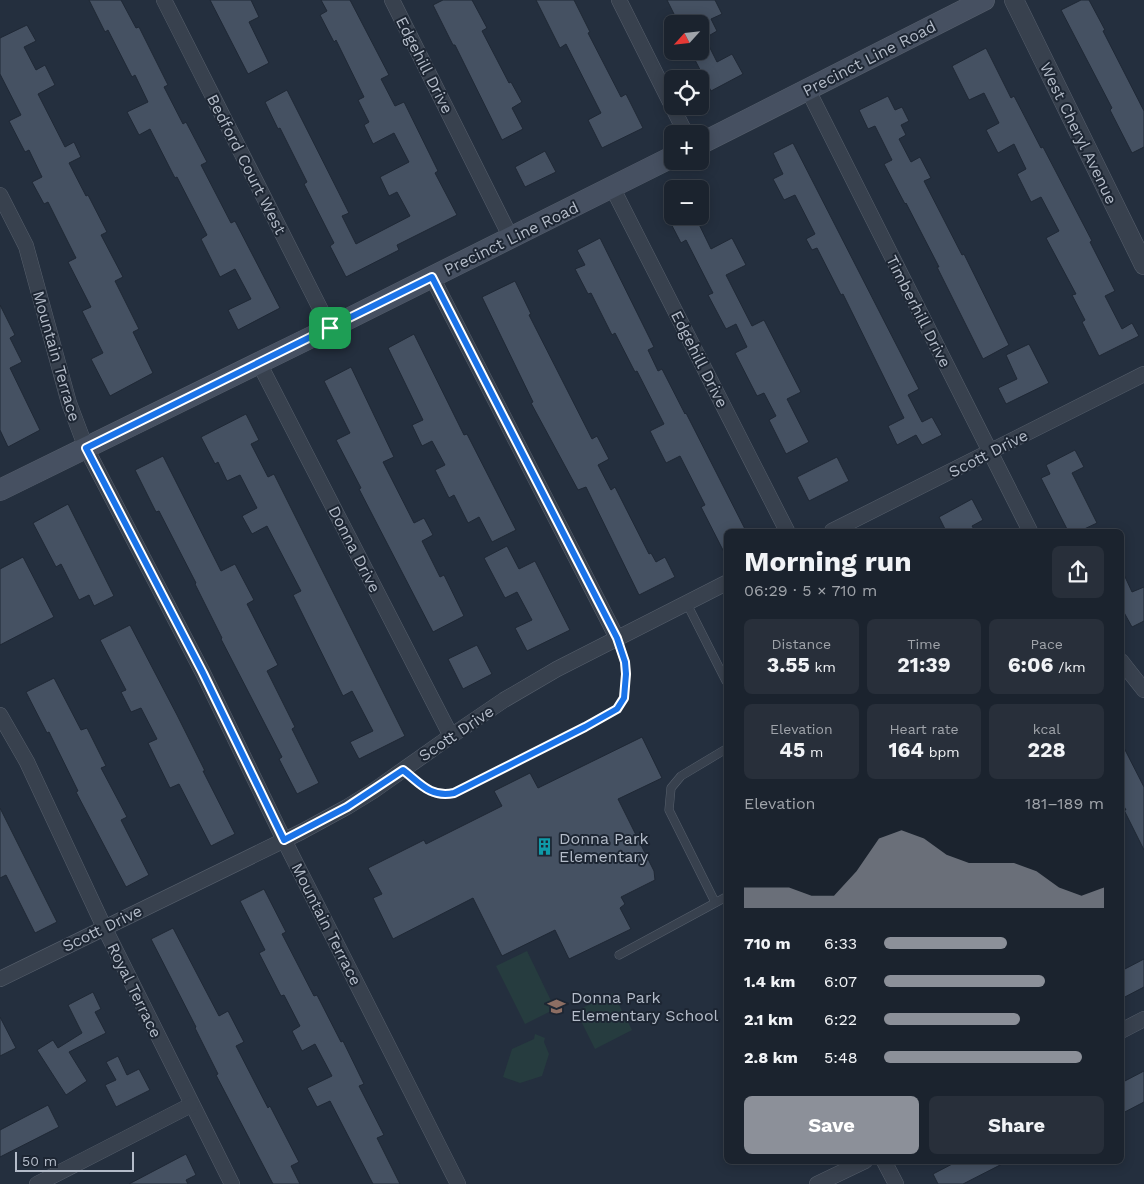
<!DOCTYPE html>
<meta charset="utf-8">
<style>
:root{--surface:#1b232e;--page:#282f3a;--text:#f1f3f6;--muted:#a0a4aa;--line:#39404a;--accent:#8c9099}
body{margin:0;font-family:"Work Sans",sans-serif;background:var(--page);color:var(--text);height:100vh;display:flex;flex-direction:column;font-size:19px;white-space:nowrap}
*{box-sizing:border-box;margin:0}
p{font-size:16px;color:var(--muted)}
.icon{flex:none;width:28px;height:28px;fill:none;stroke:currentColor;stroke-width:2;stroke-linecap:round;stroke-linejoin:round}
.map{position:relative;flex:1;overflow:hidden}
.details{position:absolute;left:724px;top:529px;width:400px;height:635px;display:flex;flex-direction:column;background:var(--surface);border-radius:8px;box-shadow:0 2px 12px #0003,0 0 0 1px var(--line)}
.details>*{flex:none}
.needle{width:32px;rotate:243deg}
.tools{position:absolute;left:664px;top:15px;display:grid;gap:10px}
.tools a{display:grid;place-items:center;width:45px;height:45px;border-radius:8px;background:var(--surface);box-shadow:0 2px 12px #0003,0 0 0 1px var(--line);font-size:25px}
.scale{position:absolute;left:15px;bottom:12px;width:119px;box-sizing:border-box;padding-left:5px;border:2px solid #b4bcc9;border-top:0;font-size:14px;line-height:18px;white-space:nowrap;color:#b4bcc9;-webkit-text-stroke:4px #1d2633;paint-order:stroke}
.pin{position:absolute;display:grid;place-items:center;width:42px;height:42px;color:#fff;margin:-21px;border-radius:10px;box-shadow:0 2px 8px #0006}
.round{display:grid;place-items:center;flex:none;width:52px;height:52px;border-radius:8px;background:var(--page)}
.headline{display:flex;align-items:center;justify-content:space-between;height:85px;padding:0 20px}
h1{font-size:28px;font-weight:700;line-height:38px}
.stats{display:grid;grid-template-columns:repeat(3,1fr);gap:8px;height:85px;padding:5px 20px}
.stats div{display:grid;align-content:center;border-radius:8px;background:var(--page);text-align:center}
.stats b{font-size:21px;font-weight:700}
.stats small{font-size:14px;font-weight:400}
.stats p{font-size:14px}
.chart{height:140px;padding:10px 20px}
.chart p{display:flex;justify-content:space-between}
.chart svg{width:100%;height:90px;margin-top:5px;fill:var(--accent);opacity:.7}
.action{display:flex;gap:10px;margin-top:auto;padding:10px 20px}
.action a{flex:1;height:58px;border-radius:8px;background:var(--accent);color:#fff;font-size:20px;font-weight:700;line-height:58px;text-align:center}
.action a+a{background:var(--page);color:var(--text)}
ul{padding:0 20px;list-style:none;font-size:16px}
li{display:grid;grid-template-columns:80px 60px 1fr;align-items:center;height:38px}
li i{height:12px;border-radius:6px;background:var(--accent)}
.map>svg:first-child{display:block}
</style>
<div class="map">
<svg width="1144" height="1184" viewBox="0 0 1144 1184">
<rect width="100%" height="100%" fill="#242f3e"/>
<g fill="#263c3f">
<polygon points="527,951 555,1009 525,1024 496,966"/>
<polygon points="613,993 632,1030 595,1049 576,1011"/>
<polygon points="535,1034 545,1038 544,1042 549,1054 542,1076 520,1083 503,1077 512,1049 534,1039"/>
</g>
<g fill="#455162" stroke="#1f2835">
<polygon points="89,0 121,0 136,28 139,27 168,85 164,87 183,124 186,122 207,162 201,165 231,223 235,221 280,308 238,330 228,310 251,299 235,269 220,277 201,239 207,235 177,177 175,178 150,129 139,135 127,112 148,102 135,75 132,77 108,30 105,32"/>
<polygon points="210,0 251,0 259,17 249,22 269,63 248,74"/>
<polygon points="321,0 350,0 389,75 381,79 395,106 404,102 438,171 435,173 457,215 397,245 399,250 346,277 330,246 334,243 304,184 307,182 280,128 278,129 265,102 287,90 349,213 342,216 356,244 410,216 397,192 389,196 380,177 409,162 394,133 373,144 364,125 369,122 358,100 364,97 336,40 334,42 320,15 327,11"/>
<polygon points="443,0 472,0 487,28 482,31 509,83 511,82 522,102 512,108 523,129 502,140 455,45 453,45 433,5"/>
<polygon points="536,0 574,0 590,32 588,33 621,97 626,94 643,128 602,148 588,120 601,113 566,44 560,48"/>
<polygon points="667,0 715,0 722,14 711,19 717,31 705,38 717,62 732,54 743,74 711,91 695,60 700,57 700,24 679,24"/>
<polygon points="1081,0 1089,0 1105,30 1103,31 1144,111 1144,147 1132,153 1110,110 1112,108 1061,10"/>
<polygon points="27,25 36,41 24,47 36,70 45,65 55,85 38,94 65,147 74,142 81,157 69,163 86,196 88,195 107,232 101,235 123,277 115,281 139,329 133,332 153,373 110,396 91,359 103,353 82,311 91,307 68,262 76,258 48,202 44,204 32,182 42,177 29,150 25,152 9,121 21,115 0,74 0,38"/>
<polygon points="986,48 1011,98 1014,96 1041,148 1043,147 1092,241 1090,242 1115,291 1105,296 1122,329 1132,323 1139,336 1099,356 1082,322 1085,320 1072,295 1076,294 1046,238 1059,231 1041,197 1031,202 1017,174 1026,169 1014,144 998,153 986,130 999,123 984,93 969,100 952,66"/>
<polygon points="888,96 895,110 902,107 909,121 901,125 906,135 899,139 911,162 920,157 931,178 924,181 962,255 964,254 1009,345 983,359 937,267 939,267 906,203 905,204 884,164 892,160 875,126 868,129 859,110"/>
<polygon points="793,143 919,389 908,395 922,422 932,417 942,435 922,445 916,435 897,445 888,426 904,418 843,294 841,295 817,248 812,250 806,239 815,234 795,195 784,200 773,179 783,174 773,153"/>
<polygon points="545,151 556,172 525,187 515,167"/>
<polygon points="667,216 695,216 711,249 732,238 746,265 726,275 752,326 764,320 801,392 787,399 809,442 786,454 769,420 776,416 764,393 757,396 735,353 747,347 736,324 726,329 708,295 713,293 686,240 681,243"/>
<polygon points="600,238 654,347 648,350 658,371 662,369 685,414 686,413 746,531 726,531 726,556 701,507 705,505 680,456 666,463 650,431 664,424 637,371 635,372 615,333 612,335 591,293 588,294 575,269 585,265 577,250"/>
<polygon points="515,281 531,314 529,315 592,439 597,436 609,459 598,465 611,490 615,487 649,554 651,553 656,562 665,557 675,577 639,595 586,487 578,490 531,403 533,402 482,297"/>
<polygon points="0,305 15,335 10,338 22,362 10,368 40,430 8,447 0,430"/>
<polygon points="414,334 464,435 467,434 516,530 492,542 479,517 468,523 454,495 449,498 435,470 445,465 432,441 422,446 412,425 423,420 388,348"/>
<polygon points="1029,344 1049,383 1006,404 998,388 1017,379 1006,355"/>
<polygon points="351,367 394,457 383,462 414,523 424,518 433,535 422,541 440,577 444,575 464,616 433,632 359,489 361,488 336,440 350,433 324,381"/>
<polygon points="246,414 259,440 251,444 268,477 274,474 405,736 359,759 350,742 373,731 352,691 343,696 293,595 301,591 267,526 252,534 242,516 257,508 240,475 227,481 218,462 215,464 201,437"/>
<polygon points="1075,450 1084,467 1072,473 1097,523 1080,531 1068,531 1041,478 1050,474 1046,465"/>
<polygon points="163,456 221,571 235,564 254,600 247,604 278,665 267,671 295,727 292,729 319,783 297,794 279,759 282,757 221,639 222,638 195,584 196,583 159,511 156,512 135,470"/>
<polygon points="837,457 849,481 809,501 797,477"/>
<polygon points="972,499 983,520 972,526 975,531 946,531 939,517"/>
<polygon points="68,504 114,596 94,606 89,595 79,600 61,564 56,567 33,523"/>
<polygon points="507,546 519,569 535,561 570,630 527,651 515,628 532,620 517,592 505,598 484,558"/>
<polygon points="23,557 54,617 0,645 0,569"/>
<polygon points="1121,568 1132,592 1144,587 1144,621 1132,627 1121,607"/>
<polygon points="130,625 177,715 205,771 203,771 235,834 211,846 179,784 170,788 148,743 157,739 141,708 131,712 121,692 126,690 100,640"/>
<polygon points="477,645 492,674 463,689 448,659"/>
<polygon points="54,678 81,730 87,728 106,766 101,768 127,817 121,820 149,875 126,887 76,792 78,791 49,732 47,733 26,692"/>
<polygon points="642,737 662,778 618,799 654,871 655,880 621,897 625,904 620,908 631,929 569,959 555,930 502,956 473,898 393,939 373,898 382,894 368,868 424,840 426,844 502,806 494,791 530,773 538,788"/>
<polygon points="1121,742 1144,787 1144,850 1124,810 1126,810 1121,801"/>
<polygon points="0,808 57,922 35,933 6,875 0,878"/>
<polygon points="264,889 286,932 282,934 314,996 317,995 341,1042 343,1041 364,1084 359,1086 384,1135 377,1138 400,1184 373,1184 330,1101 317,1107 307,1088 332,1076 315,1044 302,1051 292,1031 300,1026 284,995 281,996 259,953 265,950 240,901"/>
<polygon points="173,928 219,1016 228,1011 244,1042 236,1046 268,1108 270,1106 299,1162 291,1166 300,1184 273,1184 216,1075 218,1074 195,1028 196,1027 151,939"/>
<polygon points="1144,959 1144,987 1121,999 1121,971"/>
<polygon points="93,992 101,1009 95,1012 106,1033 69,1052 87,1081 66,1095 37,1050 53,1040 58,1048 82,1033 68,1005"/>
<polygon points="0,1017 16,1048 0,1056"/>
<polygon points="118,1056 127,1075 139,1069 150,1090 116,1107 105,1085 116,1080 106,1062"/>
<polygon points="1144,1071 1144,1102 1121,1114 1121,1083"/>
<polygon points="48,1105 59,1127 0,1157 0,1130"/>
<polygon points="186,1154 196,1175 186,1180 188,1184 129,1184"/>
<polygon points="958,1161 1008,1161 963,1184 938,1184 933,1174"/>
</g>
<g fill="none" stroke-linecap="round" stroke-linejoin="round">
<defs>
<g id="service">
<polyline points="686,602 726,681"/>
<path d="M 403,769 C 420,783 430,799 454,793 L 585,727 L 617,709 L 624,698 L 626,673 L 625,662 L 617,638"/>
<polyline points="715,902 669,810 671,788 681,776 726,749"/>
<polyline points="619,955 726,897"/>
</g>
<g id="minor">
<polyline points="164,0 330,328"/>
<polyline points="392,0 511,238"/>
<polyline points="619,0 686,134"/>
<polyline points="808,90 1030,531"/>
<polyline points="612,187 787,531"/>
<polyline points="0,195 26,246 69,403 86,448 203,673 284,840 458,1184"/>
<polyline points="432,277 617,638"/>
<polyline points="259,363 451,736"/>
<polyline points="832,531 1144,374"/>
<polyline points="1121,661 1144,690"/>
<polyline points="0,715 27,762 104,927 232,1184"/>
<polyline points="0,979 301,832 347,807 373,791 451,736 504,700 557,669 726,583"/>
<polyline points="1121,1031 1144,1019"/>
<polyline points="884,1161 896,1184"/>
<polyline points="37,1184 191,1105"/>
<polyline points="817,1184 865,1161"/>
</g>
<polyline id="tertiary" points="1014,0 1144,265"/>
<g id="secondary">
<polyline points="700,144 984,0"/>
<polyline points="0,490 330,328 672,157"/>
</g>
</defs>
<use href="#service" stroke="#565f6c" stroke-width="9"/>
<use href="#minor" stroke="#565f6c" stroke-width="16"/>
<use href="#tertiary" stroke="#565f6c" stroke-width="20"/>
<use href="#secondary" stroke="#565f6c" stroke-width="22"/>
<use href="#service" stroke="#38414e" stroke-width="8"/>
<use href="#minor" stroke="#38414e" stroke-width="15"/>
<use href="#tertiary" stroke="#38414e" stroke-width="19"/>
<use href="#secondary" stroke="#465061" stroke-width="21"/>
</g>
<g fill="none" stroke-linecap="round" stroke-linejoin="round">
<defs>
<path id="route" d="M 432,277 L 617,638 L 625,662 L 626,674 L 624,698 L 617,709 L 585,727 L 454,793 C 430,798 420,783 403,770 L 347,807 L 284,840 L 203,673 L 86,448 Z"/>
</defs>
<use href="#route" stroke="#fff" stroke-width="10"/>
<use href="#route" stroke="#1a73e8" stroke-width="6"/>
</g>
<defs>
<symbol id="building-bare" viewBox="-9 -9 18 18"><path d="M-4-6H4V6H1V3H-1V6H-4ZM-2.5-4.3h1.7v1.8h-1.7ZM.8-4.3h1.7v1.8H.8ZM-2.5-1h1.7V.8h-1.7ZM.8-1h1.7V.8H.8Z" fill="#0f9aa8" stroke="#1d2633" stroke-width="2.5" paint-order="stroke"/></symbol>
<symbol id="school-bare" viewBox="-9 -9 18 18"><path d="M0-5L7-2L0 1L-7-2ZM-4 1L0 2.5L4 1V4Q0 6-4 4Z" fill="#8d6e63" stroke="#1d2633" stroke-width="2.5" paint-order="stroke"/></symbol>
</defs>
<g fill-rule="evenodd">
<use href="#building-bare" x="532" y="834" width="25" height="25"/>
<use href="#school-bare" x="544" y="994" width="25" height="25"/>
</g>
<g text-anchor="middle" stroke-width="4" stroke-linejoin="round" paint-order="stroke">
<g font-size="16" fill="#b4bcc9" stroke="#1d2633">
<text transform="translate(869 58) rotate(-27)" y="6">Precinct Line Road</text>
<text transform="translate(425 65) rotate(63)" y="6">Edgehill Drive</text>
<text transform="translate(1079 133) rotate(64)" y="6">West Cheryl Avenue</text>
<text transform="translate(247 164) rotate(63)" y="6">Bedford Court West</text>
<text transform="translate(511 238) rotate(-26)" y="6">Precinct Line Road</text>
<text transform="translate(919 311) rotate(63)" y="6">Timberhill Drive</text>
<text transform="translate(57 356) rotate(74)" y="6">Mountain Terrace</text>
<text transform="translate(700 359) rotate(63)" y="6">Edgehill Drive</text>
<text transform="translate(988 453) rotate(-27)" y="6">Scott Drive</text>
<text transform="translate(355 549) rotate(63)" y="6">Donna Drive</text>
<text transform="translate(456 733) rotate(-34)" y="6">Scott Drive</text>
<text transform="translate(327 924) rotate(63)" y="6">Mountain Terrace</text>
<text transform="translate(102 928) rotate(-26)" y="6">Scott Drive</text>
<text transform="translate(135 990) rotate(64)" y="6">Royal Terrace</text>
</g>
<g font-size="16" fill="#b4bcc9" stroke="#1d2633" text-anchor="start">
<text x="559" y="844">Donna Park<tspan x="559" dy="18">Elementary</tspan></text>
<text x="571" y="1003">Donna Park<tspan x="571" dy="18">Elementary School</tspan></text>
</g>
</g>
</svg>
<div class="tools">
<a><svg class="needle" viewBox="-14 -14 28 28"><path d="M0-13l5 13h-10z" fill="#e53935"/><path d="M0 13l5-13h-10z" fill="#a0a4aa"/></svg></a>
<a><svg class="icon" aria-label="locate" viewBox="0 0 24 24"><circle cx="12" cy="12" r="6"/><path d="M12 2v4M12 18v4M2 12h4M18 12h4"/></svg></a>
<a>+</a>
<a>−</a>
</div>
<div class="scale">50 m</div>
<div class="pin" style="left:330px;top:328px;background:#1e9e55"><svg class="icon" aria-label="arrive" viewBox="0 0 24 24"><path d="M6 21V4h12l-3 4 3 4H6"/></svg></div>
<section class="details">
<div class="headline"><div><h1>Morning run</h1><p>06:29 · 5 × 710 m</p></div><a class="round"><svg class="icon" aria-label="share" viewBox="0 0 24 24"><path d="M12 15V3M7 8l5-5 5 5M5 13v7h14v-7"/></svg></a></div>
<div class="stats">
<div><p>Distance</p><b>3.55<small> km</small></b></div>
<div><p>Time</p><b>21:39</b></div>
<div><p>Pace</p><b>6:06<small> /km</small></b></div>
</div>
<div class="stats">
<div><p>Elevation</p><b>45<small> m</small></b></div>
<div><p>Heart rate</p><b>164<small> bpm</small></b></div>
<div><p>kcal</p><b>228</b></div>
</div>
<div class="chart"><p><span>Elevation</span>181–189 m</p>
<svg viewBox="0 0 160 44" preserveAspectRatio="none"><path d="M0 44V34L10 34L20 34L30 38L40 38L50 26L60 10L70 6L80 10L90 18L100 22L110 22L120 22L130 26L140 34L150 38L160 34V44z"/></svg>
</div>
<ul>
<li><b>710 m</b>6:33<i style="width:56%"></i></li>
<li><b>1.4 km</b>6:07<i style="width:73%"></i></li>
<li><b>2.1 km</b>6:22<i style="width:62%"></i></li>
<li><b>2.8 km</b>5:48<i style="width:90%"></i></li>
</ul>
<div class="action"><a>Save</a><a>Share</a></div>
</section>
</div>
